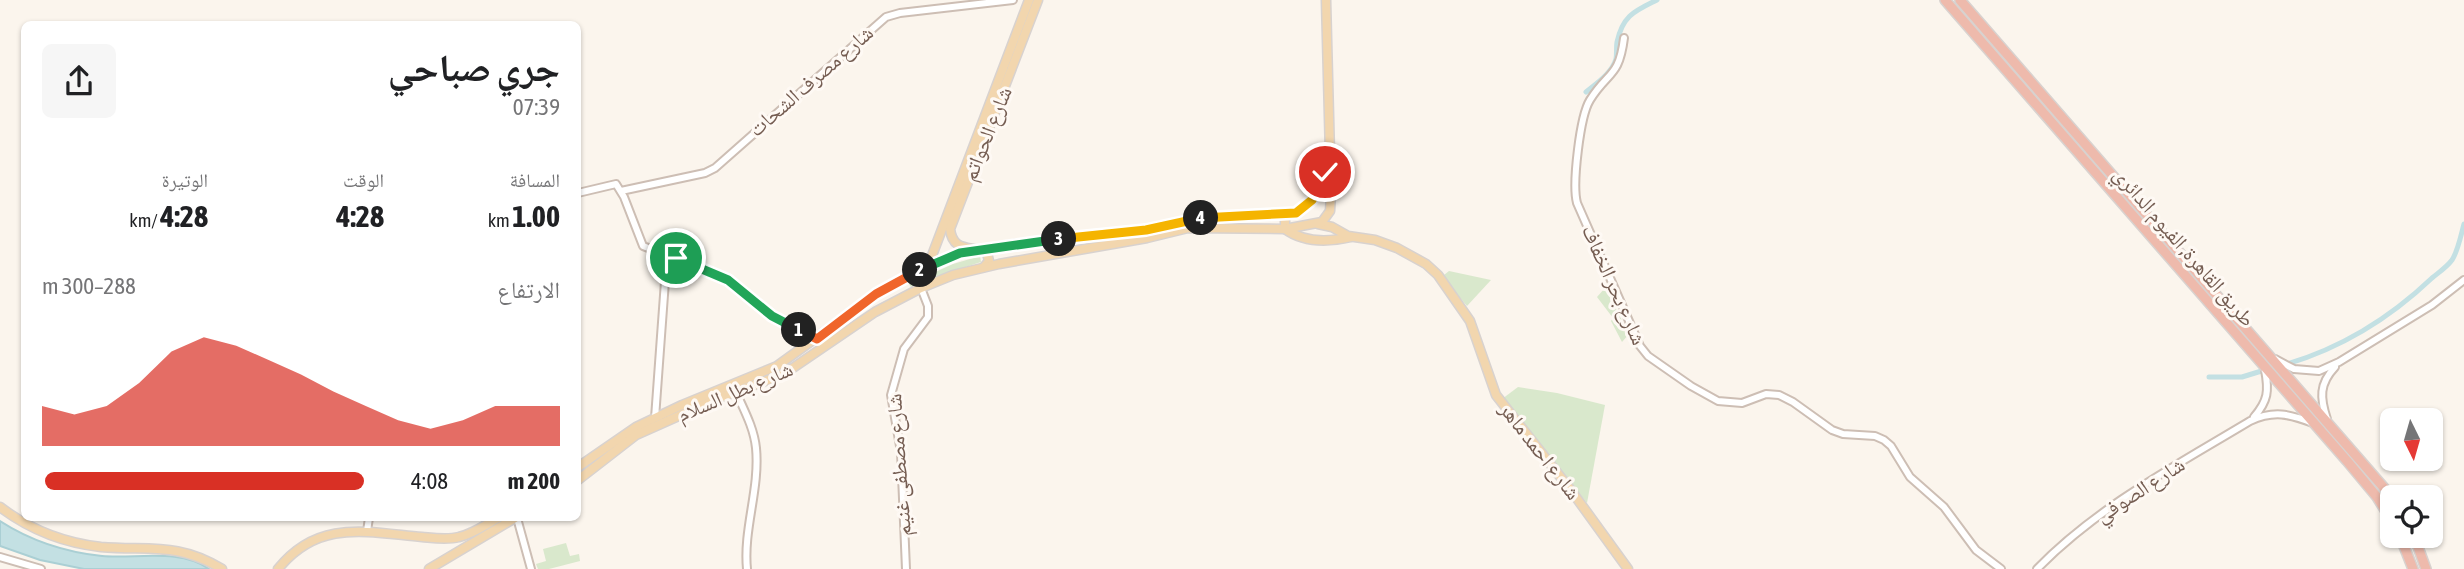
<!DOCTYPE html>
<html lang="ar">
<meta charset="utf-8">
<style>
:root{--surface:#fff;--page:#f6f6f6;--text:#202124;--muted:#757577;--accent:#d93025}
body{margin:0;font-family:"Asap Condensed","Noto Naskh Arabic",sans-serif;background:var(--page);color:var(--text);direction:rtl;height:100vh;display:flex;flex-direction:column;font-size:26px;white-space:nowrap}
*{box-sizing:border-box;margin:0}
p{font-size:23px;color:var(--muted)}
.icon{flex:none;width:38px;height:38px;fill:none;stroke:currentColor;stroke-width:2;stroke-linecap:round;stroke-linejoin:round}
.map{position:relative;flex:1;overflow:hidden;direction:ltr}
.side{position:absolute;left:21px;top:21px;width:560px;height:500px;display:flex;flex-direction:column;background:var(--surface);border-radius:10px;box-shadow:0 2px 5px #0004;direction:rtl}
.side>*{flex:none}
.needle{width:46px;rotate:175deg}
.buttons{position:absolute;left:2380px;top:408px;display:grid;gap:14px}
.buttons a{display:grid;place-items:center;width:63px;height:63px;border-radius:10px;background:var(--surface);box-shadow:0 2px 5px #0004;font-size:35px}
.pin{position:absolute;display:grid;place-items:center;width:60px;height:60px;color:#fff;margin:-30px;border:4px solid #fff;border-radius:50%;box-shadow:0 2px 7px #0007}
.km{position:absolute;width:35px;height:35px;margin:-18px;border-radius:50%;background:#222;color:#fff;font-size:19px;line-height:35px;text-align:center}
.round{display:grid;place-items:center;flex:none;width:74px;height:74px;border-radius:10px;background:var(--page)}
.headline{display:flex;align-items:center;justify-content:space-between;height:119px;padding:0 21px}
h1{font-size:38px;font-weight:700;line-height:52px}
.stats{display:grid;grid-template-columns:repeat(3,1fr);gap:10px;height:119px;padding:7px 21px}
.stats div{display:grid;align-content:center}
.stats b{font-size:30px;font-weight:700}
.stats small{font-size:19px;font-weight:400}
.stats p{font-size:19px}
.chart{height:196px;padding:14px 21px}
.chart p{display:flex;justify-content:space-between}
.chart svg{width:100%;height:126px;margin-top:7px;fill:var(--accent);opacity:.7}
ul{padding:0 21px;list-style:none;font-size:23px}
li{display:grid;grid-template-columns:112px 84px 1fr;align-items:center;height:52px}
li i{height:18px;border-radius:9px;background:var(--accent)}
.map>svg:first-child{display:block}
</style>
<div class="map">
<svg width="2464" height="569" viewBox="0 0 2464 569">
<rect width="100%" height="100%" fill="#fbf5ed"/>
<g fill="#d9e8cc">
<polygon points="980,256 981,262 947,273 912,289 909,284 953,264"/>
<polygon points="1449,271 1491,280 1467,306 1444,279 1444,275"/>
<polygon points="1605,288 1629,334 1622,342 1611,321 1613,318 1597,297"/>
<polygon points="1518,387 1557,393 1605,405 1587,503 1502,399"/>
<polygon points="566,543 570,556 579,554 580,561 549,569 538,569 536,564 546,561 543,549"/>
</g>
<path fill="#c3e0e3" stroke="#aacfd4" stroke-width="2" d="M 0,521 C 31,541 65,552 102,556 C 136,559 180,548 209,569 L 84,569 L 40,560 L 0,546 Z"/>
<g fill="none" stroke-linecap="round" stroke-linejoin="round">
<g stroke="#c3e0e3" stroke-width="5">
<path d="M 1586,92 C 1597,83 1612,73 1616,59 C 1617,54 1616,48 1617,42 C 1623,15 1635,11 1657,0"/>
<path d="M 2284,365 C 2339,349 2390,318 2432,278 C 2438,273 2447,267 2452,260 C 2458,251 2461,235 2464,224"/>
<polyline points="2209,377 2242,377 2268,369"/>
</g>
<defs>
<g id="minor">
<path d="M 1624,38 C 1619,78 1608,71 1590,100 C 1580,116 1572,184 1577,203 L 1640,346 L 1648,356 L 1691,386 L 1718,401 L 1742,403 L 1766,394 L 1779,395 L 1793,402 L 1832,430 L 1843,434 L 1875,436 L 1884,440 L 1891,446 L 1910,477 L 1944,507 L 1976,550 L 2001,569"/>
<polyline points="621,191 705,173 715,168 886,17 900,13 1013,0"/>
<polyline points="578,193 616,184 624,197 643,246 720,276 739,288 772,316 817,339"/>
<polyline points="2275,359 2294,369 2319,371 2339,362 2432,305 2464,280"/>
<path d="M 736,392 C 744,410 754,428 756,448 C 760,489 743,529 747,569"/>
<path d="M 2254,417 C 2268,401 2269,391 2265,370"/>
<polyline points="655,418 667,254"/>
<path d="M 2327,419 C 2320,398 2319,384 2335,367"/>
<polyline points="517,518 531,569"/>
<polyline points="367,531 369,518"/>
<polyline points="0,557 41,569"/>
<polyline points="906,569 901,452 891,395 904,349 928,317 928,306 921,288"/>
<path d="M 2037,569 C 2097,507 2177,465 2250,421 C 2274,410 2289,414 2313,423"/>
</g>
<g id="major">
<path d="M 1285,215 L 1285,229 C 1304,243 1329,242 1351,237"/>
<polyline points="1318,224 1332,227 1348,236 1375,240 1397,248 1426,264 1438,275 1470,321 1496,395 1570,489 1628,569"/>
<polyline points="928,266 1029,0"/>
<path d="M 984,267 L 989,261 L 987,253 C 971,245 953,253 950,229 L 1038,0"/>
<path d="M 578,467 L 636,427 L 682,405 L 777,366 L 882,290 L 953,255 L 1016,244 L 1146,230 L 1195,218 L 1291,214 C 1315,207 1318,186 1328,166"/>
<polyline points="578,480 636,435 719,398 784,374 875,312 921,288 953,275 999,264 1147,238 1188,228 1285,229 1322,222 1330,211 1331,194 1326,0"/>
<path d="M 0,507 C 29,529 64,543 101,547 C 149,551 178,542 222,569"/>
<path d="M 278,569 C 318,519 366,532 422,537 C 434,538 447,540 459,537 C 473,534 485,525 498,518"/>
<polyline points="429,569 515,518"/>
</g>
<g id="highway">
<polyline points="1945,0 2347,461 2377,497 2392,521"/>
<polyline points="1960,0 2392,497"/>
<polyline points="2400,536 2413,569"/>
<polyline points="2414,536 2426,569"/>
</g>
</defs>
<use href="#minor" stroke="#cdbeb4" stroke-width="10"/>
<use href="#major" stroke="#d8d2cf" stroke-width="11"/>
<use href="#highway" stroke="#d8d2cf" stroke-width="12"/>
<use href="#minor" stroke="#fff" stroke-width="6"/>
<use href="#major" stroke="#f2d6ae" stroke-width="8"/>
<use href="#highway" stroke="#eebaac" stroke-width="9"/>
</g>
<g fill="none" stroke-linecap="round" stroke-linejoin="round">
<defs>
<polyline id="split-1" points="676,258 728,280 772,316 799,330"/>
<polyline id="split-2" points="799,330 817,339 876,294 920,270"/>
<polyline id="split-3" points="920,270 960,253 1059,239"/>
<polyline id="split-4" points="1059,239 1146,230 1201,218"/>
<polyline id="split-5" points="1201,218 1296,213 1312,200 1325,172"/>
</defs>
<use href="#split-1" stroke="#fff" stroke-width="14"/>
<use href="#split-2" stroke="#fff" stroke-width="14"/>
<use href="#split-3" stroke="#fff" stroke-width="14"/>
<use href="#split-4" stroke="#fff" stroke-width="14"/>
<use href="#split-5" stroke="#fff" stroke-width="14"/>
<use href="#split-1" stroke="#22a559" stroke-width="9"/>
<use href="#split-2" stroke="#f0652b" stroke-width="9"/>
<use href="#split-3" stroke="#22a559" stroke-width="9"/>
<use href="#split-4" stroke="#f5b400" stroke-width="9"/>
<use href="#split-5" stroke="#f5b400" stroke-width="9"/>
</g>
<g text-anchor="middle" stroke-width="6" stroke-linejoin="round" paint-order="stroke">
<g font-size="21" fill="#755d52" stroke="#fef9f4">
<text transform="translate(811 81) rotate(-41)" y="7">شارع مصرف الشحات</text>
<text transform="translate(987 134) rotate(-68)" y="7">شارع الحواتم</text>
<text transform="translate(2184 247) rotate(49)" y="7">طريق القاهرة, الفيوم الدائري</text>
<text transform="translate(1614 285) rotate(66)" y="7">شارع بحر الخفاف</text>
<text transform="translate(735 392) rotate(-23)" y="7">شارع بطل السلام</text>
<text transform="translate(1540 451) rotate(52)" y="7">شارع احمد ماهر</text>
<text transform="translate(899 465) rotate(-94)" y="7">شارع مصطفى غنيم</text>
<text transform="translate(2140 490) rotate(-33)" y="7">شارع الصوفي</text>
</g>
</g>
</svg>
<div class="buttons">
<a><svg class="needle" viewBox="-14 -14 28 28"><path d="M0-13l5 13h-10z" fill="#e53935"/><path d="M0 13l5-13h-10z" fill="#757577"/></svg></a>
<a><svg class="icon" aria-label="locate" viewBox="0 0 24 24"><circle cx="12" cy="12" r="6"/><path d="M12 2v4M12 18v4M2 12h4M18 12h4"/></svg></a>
</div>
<div class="pin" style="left:676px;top:258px;background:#1e9e55"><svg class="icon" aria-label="arrive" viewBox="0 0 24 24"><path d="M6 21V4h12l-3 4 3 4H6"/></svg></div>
<div class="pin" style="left:1325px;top:172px;background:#d93025"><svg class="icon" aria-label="check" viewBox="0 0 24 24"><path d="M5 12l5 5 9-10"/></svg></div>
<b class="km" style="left:799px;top:330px">1</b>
<b class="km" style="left:920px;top:270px">2</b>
<b class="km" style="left:1059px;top:239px">3</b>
<b class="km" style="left:1201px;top:218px">4</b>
<section class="side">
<div class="headline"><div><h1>جري صباحي</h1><p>07:39</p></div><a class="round"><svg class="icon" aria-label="share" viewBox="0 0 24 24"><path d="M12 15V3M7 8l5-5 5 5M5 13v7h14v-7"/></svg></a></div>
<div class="stats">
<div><p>المسافة</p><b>1.00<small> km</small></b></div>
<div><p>الوقت</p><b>4:28</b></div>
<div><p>الوتيرة</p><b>4:28<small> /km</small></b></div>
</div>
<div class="chart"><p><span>الارتفاع</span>288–300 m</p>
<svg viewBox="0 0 160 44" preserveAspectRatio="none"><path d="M0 44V30L10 33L20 30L30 22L40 11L50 6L60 9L70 14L80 19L90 25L100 30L110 35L120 38L130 35L140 30L150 30L160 30V44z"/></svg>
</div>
<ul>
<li><b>200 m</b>4:08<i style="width:99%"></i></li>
</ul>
</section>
</div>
